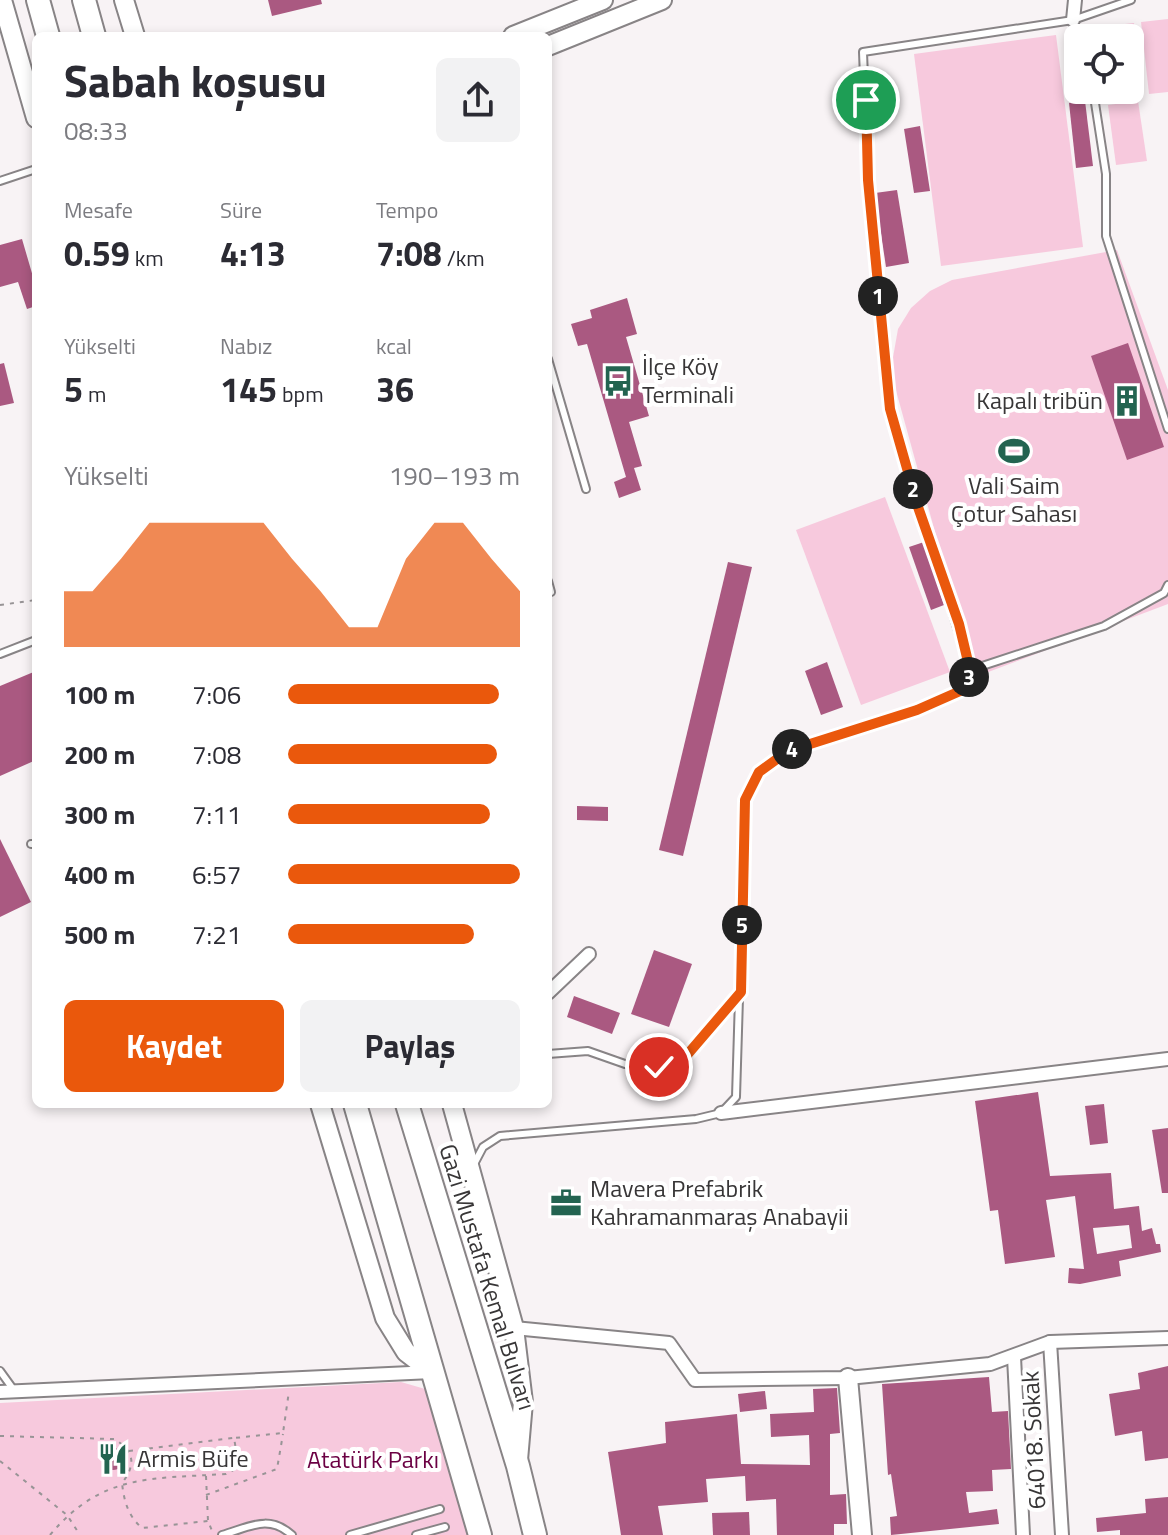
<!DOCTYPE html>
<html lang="tr">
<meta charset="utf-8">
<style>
:root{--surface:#fff;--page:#f2f2f3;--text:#2b2b33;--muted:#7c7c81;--accent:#ea580c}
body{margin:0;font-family:"Titillium Web",sans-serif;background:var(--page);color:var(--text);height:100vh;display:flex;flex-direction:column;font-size:30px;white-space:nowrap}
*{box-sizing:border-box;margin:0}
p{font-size:26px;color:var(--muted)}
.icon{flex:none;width:44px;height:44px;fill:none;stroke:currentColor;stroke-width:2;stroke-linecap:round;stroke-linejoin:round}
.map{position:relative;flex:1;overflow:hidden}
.drawer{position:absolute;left:32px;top:32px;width:520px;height:1076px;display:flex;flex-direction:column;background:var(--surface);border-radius:12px;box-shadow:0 4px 12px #0003}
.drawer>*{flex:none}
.fabs{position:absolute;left:1064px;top:24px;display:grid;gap:16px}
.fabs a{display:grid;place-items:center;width:80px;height:80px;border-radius:12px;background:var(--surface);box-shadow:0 4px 12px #0003;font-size:40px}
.pin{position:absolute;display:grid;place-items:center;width:68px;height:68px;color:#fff;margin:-34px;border:4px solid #fff;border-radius:50%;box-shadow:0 2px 8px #0007}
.km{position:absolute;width:40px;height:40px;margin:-20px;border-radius:50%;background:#222;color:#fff;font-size:22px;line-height:40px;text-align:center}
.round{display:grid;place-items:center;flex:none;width:84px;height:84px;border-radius:12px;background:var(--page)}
.head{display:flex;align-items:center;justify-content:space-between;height:136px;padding:0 32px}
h1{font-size:44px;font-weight:700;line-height:60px}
.metrics{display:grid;grid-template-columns:repeat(3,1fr);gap:12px;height:136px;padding:8px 32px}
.metrics div{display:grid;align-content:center}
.metrics b{font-size:34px;font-weight:700}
.metrics small{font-size:22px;font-weight:400}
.metrics p{font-size:22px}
.chart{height:224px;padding:16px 32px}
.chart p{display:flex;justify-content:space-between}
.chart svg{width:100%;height:144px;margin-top:8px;fill:var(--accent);opacity:.7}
.cta{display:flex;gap:16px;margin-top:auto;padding:16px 32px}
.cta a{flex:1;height:92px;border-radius:12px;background:var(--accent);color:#fff;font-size:32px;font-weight:700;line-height:92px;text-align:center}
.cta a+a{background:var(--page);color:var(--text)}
ul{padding:0 32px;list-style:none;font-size:26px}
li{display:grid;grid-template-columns:128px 96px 1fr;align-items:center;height:60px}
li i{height:20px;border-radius:10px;background:var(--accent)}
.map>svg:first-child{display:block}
</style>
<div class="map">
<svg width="1168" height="1535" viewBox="0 0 1168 1535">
<rect width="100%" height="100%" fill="#f8f3f5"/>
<g fill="#f7c9dd">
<polygon points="1168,19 1168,92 1149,94 1141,22"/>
<polygon points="1134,23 1142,95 1105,99 1104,90 1130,90 1130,38 1098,38 1097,27"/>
<polygon points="1056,35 1083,247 941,266 914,54"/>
<polygon points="1138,101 1147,161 1116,165 1108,105"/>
<polygon points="1117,250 1168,390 1168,604 975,677 895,387 892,363 898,329 911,308 930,291 952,280"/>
<polygon points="885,497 950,672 861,705 796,530"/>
<polygon points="401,1382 432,1391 476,1535 0,1535 0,1403"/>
</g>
<g fill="#aa5981" fill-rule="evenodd">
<polygon points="268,0 321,0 322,4 272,16"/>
<polygon points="1085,101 1093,166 1076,168 1069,103"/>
<polygon points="920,126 930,191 914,193 904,129"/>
<polygon points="897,190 909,263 886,267 875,193"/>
<polygon points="22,239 36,287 36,306 27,309 18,282 0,287 0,245"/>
<polygon points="627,298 637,334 626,337 649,416 629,422 642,466 634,468 641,490 619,498 614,482 626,477 587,344 578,346 571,324 592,318 590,310"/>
<polygon points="1128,343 1164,447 1127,460 1091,356"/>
<polygon points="4,363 14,403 0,406 0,364"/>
<polygon points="924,542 944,605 931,610 909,547"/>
<polygon points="728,562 752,567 683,856 659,850"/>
<polygon points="827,662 843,707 821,715 805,671"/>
<polygon points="36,671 36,760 0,776 0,686"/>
<polygon points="577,806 608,807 608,821 577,820"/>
<polygon points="0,839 31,902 0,917"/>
<polygon points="654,950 692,964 669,1027 631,1014"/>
<polygon points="574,996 620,1013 612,1034 567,1017"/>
<path d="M 1038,1092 L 1050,1176 L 1111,1173 L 1114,1209 L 1139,1206 L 1142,1231 L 1152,1228 L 1156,1244 L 1160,1244 L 1161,1252 L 1119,1261 L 1121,1276 L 1080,1284 L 1068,1283 L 1069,1268 L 1084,1269 L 1075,1196 L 1046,1200 L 1055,1257 L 1005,1264 L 998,1210 L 990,1211 L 975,1101 ZM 1129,1225 L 1132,1248 L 1097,1254 L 1093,1228 Z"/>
<polygon points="1104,1104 1108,1143 1090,1145 1085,1106"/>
<polygon points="1168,1128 1168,1193 1162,1193 1152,1130"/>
<polygon points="1168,1366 1168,1458 1145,1461 1142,1431 1115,1436 1109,1394 1140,1389 1138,1373"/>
<polygon points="989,1377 992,1412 1008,1411 1011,1469 992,1470 993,1491 966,1492 969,1513 997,1509 999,1524 891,1535 890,1517 897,1516 891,1474 888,1475 882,1384"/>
<polygon points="837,1388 840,1433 830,1434 830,1495 846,1494 847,1524 834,1524 834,1535 777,1535 776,1499 746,1501 745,1476 706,1479 708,1502 658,1506 663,1535 621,1535 608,1452 666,1443 665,1422 737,1414 741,1464 810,1465 809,1435 771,1437 770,1414 814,1412 813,1389"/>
<polygon points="765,1391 767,1409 740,1412 738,1394"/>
<circle cx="113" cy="1459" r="11"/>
<polygon points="1168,1497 1168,1535 1120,1535 1120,1530 1097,1532 1096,1518 1146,1513 1145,1499"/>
<polygon points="749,1512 750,1535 713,1535 712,1513"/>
</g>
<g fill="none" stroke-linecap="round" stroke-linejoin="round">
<defs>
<g id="lane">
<polyline points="1073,20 1078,43"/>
<polyline points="1093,90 1106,174 1106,236 1168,429"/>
<polyline points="0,181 36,169"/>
<polyline points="548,359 586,489"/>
<polyline points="548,581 551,592"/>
<polyline points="0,654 36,640"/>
<polyline points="970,670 890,409 868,180 863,52 1073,20 1131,0"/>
<polyline points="31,844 36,844"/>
<polyline points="548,1054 588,1051 625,1064 659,1067 687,1055 741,992"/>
<polyline points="473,1166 483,1147 500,1136 696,1119 721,1113 736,1097 745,800 759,772 788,751 917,710 967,688 970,670 1104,626 1164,593 1168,585"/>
<polyline points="0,1371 13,1389"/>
<path d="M 222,1535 C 250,1527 268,1514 292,1535"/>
<polyline points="350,1535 440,1509"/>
<polyline points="416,1535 445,1527"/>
</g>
<g id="street">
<polyline points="1073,20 1075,0"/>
<polyline points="548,993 589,954"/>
<polyline points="721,1113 1168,1059"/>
<polyline points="514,1328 669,1343 695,1380 848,1378 990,1364 1050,1342 1168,1338"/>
<polyline points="1050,1342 1062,1535"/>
<polyline points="1014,1357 1023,1535"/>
<polyline points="0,1392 432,1372"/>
</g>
<g id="secondary">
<polyline points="2,0 36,118"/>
<polyline points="124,0 135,36"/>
<polyline points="513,36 603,0"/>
<polyline points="548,46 662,0"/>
<polyline points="320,1104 385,1318 406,1352 432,1372"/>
<polyline points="452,1104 514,1328 523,1402 518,1460"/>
<polyline points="848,1378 862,1535"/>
</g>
<g id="highway">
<polyline points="38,0 48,36"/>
<polyline points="84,0 94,36"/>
<polyline points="355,1104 480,1535"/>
<polyline points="407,1104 518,1466 535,1535"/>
</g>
</defs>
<use href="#lane" stroke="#888486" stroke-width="10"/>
<use href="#street" stroke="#888486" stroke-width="16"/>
<use href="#secondary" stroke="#888486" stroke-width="22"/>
<use href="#highway" stroke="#888486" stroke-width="26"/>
<g stroke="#989496" stroke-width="2" stroke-dasharray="4 6" stroke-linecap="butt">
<polyline points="0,605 36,600"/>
<path d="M 0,1436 L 114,1439 C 135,1451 136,1465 122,1483 C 124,1501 128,1516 142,1528 L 208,1521"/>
<polyline points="129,1451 233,1438"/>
<polyline points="0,1461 67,1515 80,1535"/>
<polyline points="206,1476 208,1521 213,1533"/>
<polyline points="206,1495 277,1469 283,1434"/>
<path d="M 50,1535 C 102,1473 151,1479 226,1474 L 239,1467 L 234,1438 L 283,1433 L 289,1391"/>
</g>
<use href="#lane" stroke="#fff" stroke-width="6"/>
<use href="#street" stroke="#fff" stroke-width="12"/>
<use href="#secondary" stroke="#fff" stroke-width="18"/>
<use href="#highway" stroke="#fff" stroke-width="22"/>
</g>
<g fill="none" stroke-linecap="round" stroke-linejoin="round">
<defs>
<polyline id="route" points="659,1067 687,1055 741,992 745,800 759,772 788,751 917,710 967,688 970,670 959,624 918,507 890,409 868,180 866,100"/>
</defs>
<use href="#route" stroke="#fff" stroke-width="16"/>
<use href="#route" stroke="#ea580c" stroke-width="10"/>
</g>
<defs>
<symbol id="bus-bare" viewBox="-9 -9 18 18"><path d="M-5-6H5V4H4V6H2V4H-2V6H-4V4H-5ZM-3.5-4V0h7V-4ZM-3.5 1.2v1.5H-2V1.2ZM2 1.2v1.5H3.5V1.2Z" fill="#236350" stroke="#fff" stroke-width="2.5" paint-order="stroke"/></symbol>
<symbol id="building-bare" viewBox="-9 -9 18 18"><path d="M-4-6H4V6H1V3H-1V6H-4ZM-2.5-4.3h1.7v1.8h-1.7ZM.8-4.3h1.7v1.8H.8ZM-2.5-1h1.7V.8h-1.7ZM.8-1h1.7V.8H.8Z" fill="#236350" stroke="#fff" stroke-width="2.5" paint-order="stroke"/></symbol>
<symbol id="stadium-bare" viewBox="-9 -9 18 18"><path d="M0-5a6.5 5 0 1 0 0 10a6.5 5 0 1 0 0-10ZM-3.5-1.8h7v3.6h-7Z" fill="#236350" stroke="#fff" stroke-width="2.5" paint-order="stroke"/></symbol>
<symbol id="office-bare" viewBox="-9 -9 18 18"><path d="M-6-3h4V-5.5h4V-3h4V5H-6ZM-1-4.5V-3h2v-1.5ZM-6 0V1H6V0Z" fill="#236350" stroke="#fff" stroke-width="2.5" paint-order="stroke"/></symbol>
<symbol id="restaurant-bare" viewBox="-9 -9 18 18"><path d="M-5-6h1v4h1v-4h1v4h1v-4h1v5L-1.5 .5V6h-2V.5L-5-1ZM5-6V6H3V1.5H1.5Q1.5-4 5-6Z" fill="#236350" stroke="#fff" stroke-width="2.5" paint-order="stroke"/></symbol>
</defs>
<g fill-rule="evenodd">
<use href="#bus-bare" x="596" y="359" width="44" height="44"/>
<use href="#building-bare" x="1105" y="379" width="44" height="44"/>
<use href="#stadium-bare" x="992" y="429" width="44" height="44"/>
<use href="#office-bare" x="544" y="1181" width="44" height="44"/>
<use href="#restaurant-bare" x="91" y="1437" width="44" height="44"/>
</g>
<g text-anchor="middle" stroke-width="8" stroke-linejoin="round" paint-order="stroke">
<g font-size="24" fill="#383637" stroke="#fff" text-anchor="start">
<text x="642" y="375">İlçe Köy<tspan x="642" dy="28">Terminali</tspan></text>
<text x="1103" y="409" text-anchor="end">Kapalı tribün</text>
<text x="1014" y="494" text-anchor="middle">Vali Saim<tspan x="1014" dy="28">Çotur Sahası</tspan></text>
<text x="590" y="1197">Mavera Prefabrik<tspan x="590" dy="28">Kahramanmaraş Anabayii</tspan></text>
<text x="137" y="1467">Armis Büfe</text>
</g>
<g font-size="24" fill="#383637" stroke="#fff">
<text transform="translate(487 1277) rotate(73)" y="8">Gazi Mustafa Kemal Bulvarı</text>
<text transform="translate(1034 1440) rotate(-93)" y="8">64018. Sokak</text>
</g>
<g font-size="24" fill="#6b0043" stroke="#fff">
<text x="373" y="1468">Atatürk Parkı</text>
</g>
</g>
</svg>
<div class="fabs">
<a><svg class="icon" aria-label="locate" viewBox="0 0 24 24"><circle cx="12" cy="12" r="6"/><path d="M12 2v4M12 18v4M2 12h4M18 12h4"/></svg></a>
</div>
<div class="pin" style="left:866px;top:100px;background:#1e9e55"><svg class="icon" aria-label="arrive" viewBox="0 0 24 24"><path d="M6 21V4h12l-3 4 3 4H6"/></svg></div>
<div class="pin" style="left:659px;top:1067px;background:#d93025"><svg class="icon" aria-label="check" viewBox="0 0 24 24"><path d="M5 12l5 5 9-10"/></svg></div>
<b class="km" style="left:878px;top:296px">1</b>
<b class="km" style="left:913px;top:489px">2</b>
<b class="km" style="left:969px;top:677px">3</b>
<b class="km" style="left:792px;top:749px">4</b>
<b class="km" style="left:742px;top:925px">5</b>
<section class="drawer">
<div class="head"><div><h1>Sabah koşusu</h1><p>08:33</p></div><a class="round"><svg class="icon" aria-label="share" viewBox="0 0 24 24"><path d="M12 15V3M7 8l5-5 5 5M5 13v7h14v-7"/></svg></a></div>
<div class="metrics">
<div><p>Mesafe</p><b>0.59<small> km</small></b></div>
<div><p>Süre</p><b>4:13</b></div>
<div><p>Tempo</p><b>7:08<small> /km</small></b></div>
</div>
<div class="metrics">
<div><p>Yükselti</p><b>5<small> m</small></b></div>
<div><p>Nabız</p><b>145<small> bpm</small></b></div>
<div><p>kcal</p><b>36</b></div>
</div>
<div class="chart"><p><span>Yükselti</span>190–193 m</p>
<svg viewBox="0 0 160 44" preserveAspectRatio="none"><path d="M0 44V27L10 27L20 17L30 6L40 6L50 6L60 6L70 6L80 17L90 27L100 38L110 38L120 17L130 6L140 6L150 17L160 27V44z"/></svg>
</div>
<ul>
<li><b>100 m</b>7:06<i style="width:91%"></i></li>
<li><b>200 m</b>7:08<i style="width:90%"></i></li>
<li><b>300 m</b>7:11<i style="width:87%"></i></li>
<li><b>400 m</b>6:57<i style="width:100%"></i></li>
<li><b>500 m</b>7:21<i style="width:80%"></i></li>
</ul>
<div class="cta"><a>Kaydet</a><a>Paylaş</a></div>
</section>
</div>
